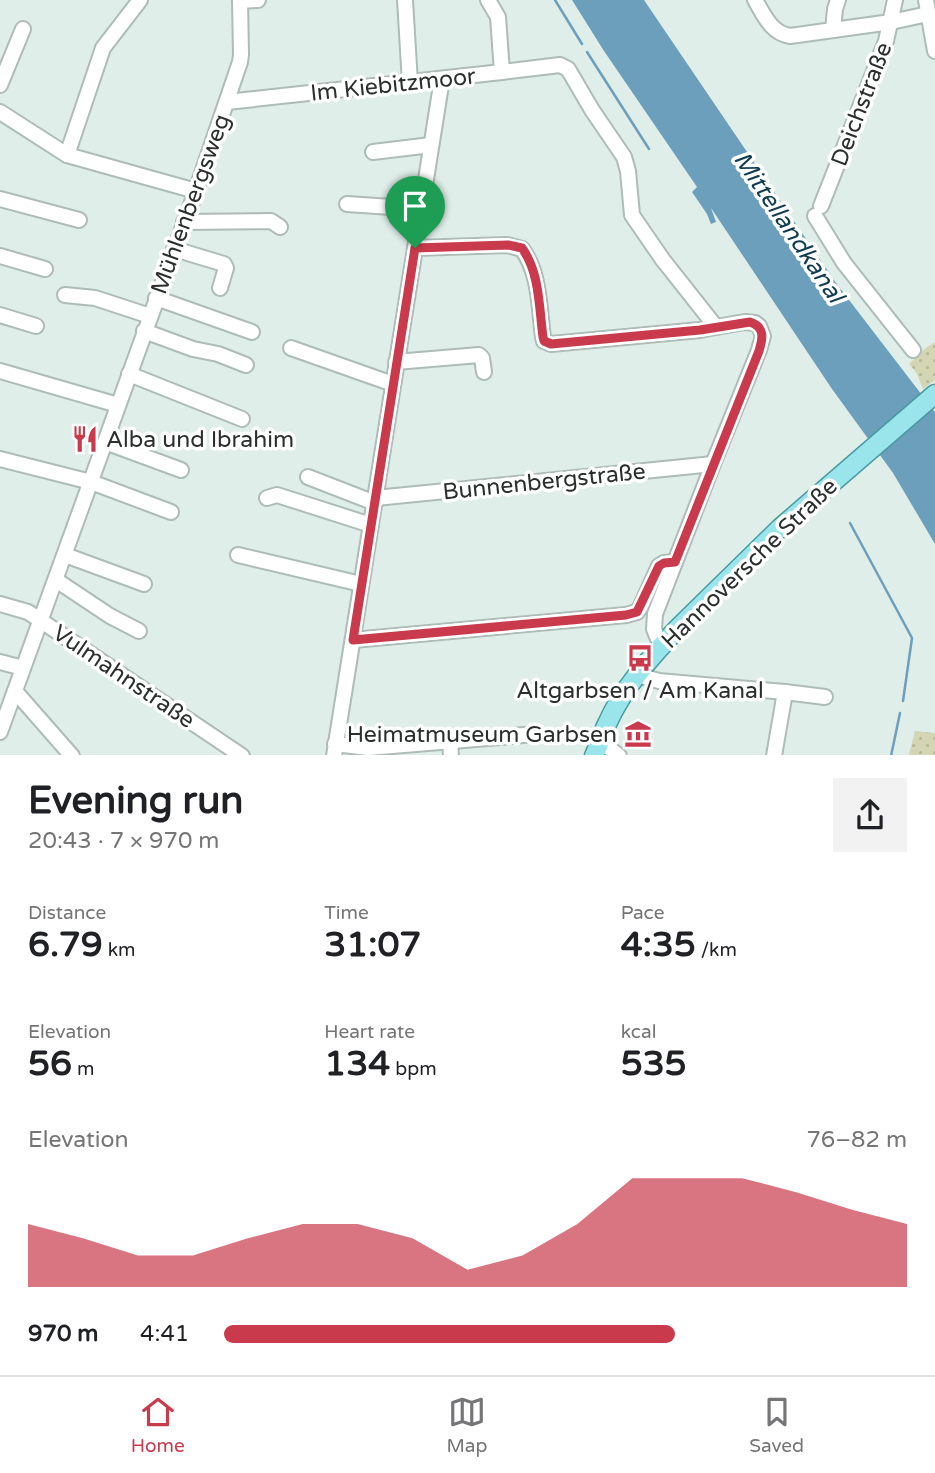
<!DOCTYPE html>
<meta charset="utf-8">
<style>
:root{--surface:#fff;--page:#f2f2f2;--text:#202124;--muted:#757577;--line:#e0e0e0;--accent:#ca3a4d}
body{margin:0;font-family:"Varela Round",sans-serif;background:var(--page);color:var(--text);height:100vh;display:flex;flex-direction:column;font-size:26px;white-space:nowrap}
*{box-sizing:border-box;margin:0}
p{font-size:23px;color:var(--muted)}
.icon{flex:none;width:38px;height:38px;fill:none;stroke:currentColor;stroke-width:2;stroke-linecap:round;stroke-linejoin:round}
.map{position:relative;height:755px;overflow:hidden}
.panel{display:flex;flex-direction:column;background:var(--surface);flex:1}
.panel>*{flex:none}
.pin{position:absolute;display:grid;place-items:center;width:60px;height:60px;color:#fff;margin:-72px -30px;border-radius:50% 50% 50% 0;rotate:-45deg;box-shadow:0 0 7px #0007}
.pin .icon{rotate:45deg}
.round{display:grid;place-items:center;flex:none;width:74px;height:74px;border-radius:0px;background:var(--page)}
.headline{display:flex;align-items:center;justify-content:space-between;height:119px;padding:0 28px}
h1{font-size:38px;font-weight:700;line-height:52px}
.figures{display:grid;grid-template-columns:repeat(3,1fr);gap:10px;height:119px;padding:7px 28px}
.figures div{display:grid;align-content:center}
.figures b{font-size:35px;font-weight:700}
.figures small{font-size:19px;font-weight:400}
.figures p{font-size:19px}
.chart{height:196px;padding:14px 28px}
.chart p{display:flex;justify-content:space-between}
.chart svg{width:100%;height:126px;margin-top:7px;fill:var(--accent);opacity:.7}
ul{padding:0 28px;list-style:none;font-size:23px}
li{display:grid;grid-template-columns:112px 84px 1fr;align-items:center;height:52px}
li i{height:18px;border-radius:9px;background:var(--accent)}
.tabs{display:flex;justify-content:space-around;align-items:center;height:98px;border-top:2px solid var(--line);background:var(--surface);font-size:19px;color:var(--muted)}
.tabs a{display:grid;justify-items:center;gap:4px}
.tabs .active{color:var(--accent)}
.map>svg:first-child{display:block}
</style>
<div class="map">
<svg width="935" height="756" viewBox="0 0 935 756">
<defs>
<pattern id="grass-dots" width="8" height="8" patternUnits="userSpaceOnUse" patternTransform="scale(1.75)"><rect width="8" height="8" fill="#d4d6b3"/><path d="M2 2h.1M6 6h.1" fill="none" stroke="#b6b89a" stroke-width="1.8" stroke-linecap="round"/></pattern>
</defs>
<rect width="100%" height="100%" fill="#dfeee9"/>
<g fill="url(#grass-dots)">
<polygon points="935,342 935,380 923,389 916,372 909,364 923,350"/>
<polygon points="915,731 935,733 935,755 909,755"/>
</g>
<polygon fill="#6c9fbc" points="572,0 644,0 836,283 935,412 935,544 893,473 832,389 711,208 716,222 711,224 707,214 692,192 697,187 604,51"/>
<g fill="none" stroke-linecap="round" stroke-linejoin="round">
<g stroke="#6c9fbc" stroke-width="2.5">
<polyline points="555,0 582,44"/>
<polyline points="587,52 649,149"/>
<polyline points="850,523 912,638 903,701"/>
<polyline points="891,756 900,713"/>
</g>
<defs>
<g id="minor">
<polyline points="405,0 410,83"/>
<polyline points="488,0 498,17 502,72"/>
<path d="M 755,0 C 764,15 771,33 790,36 L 891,22 L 928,14"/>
<polyline points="926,0 935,51"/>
<polyline points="240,1 258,0"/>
<polyline points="833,30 835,9 838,0"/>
<polyline points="0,85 23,29"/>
<polyline points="227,102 502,72 560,65 568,69 592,110 624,157 628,171 632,215 663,260 716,327 745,322 755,323 759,326 763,336 759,350 713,464 655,614 654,629 661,646"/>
<polyline points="0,112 67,155 196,191"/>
<polyline points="373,152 431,145"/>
<polyline points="67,155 103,48 140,0"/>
<polyline points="0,199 79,220"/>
<polyline points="347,204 421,209"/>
<polyline points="821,206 886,41 895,0"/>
<polyline points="815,216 844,263 913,350"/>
<polyline points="184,222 271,221 280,227"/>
<path d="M 415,248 L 507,245 L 522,249 C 540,273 539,308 543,337 L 544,341 L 551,344 L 700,330 L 716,327"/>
<polyline points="174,249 224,264 226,268 220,288"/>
<polyline points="0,256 45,269"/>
<polyline points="65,295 95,298 150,316"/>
<polyline points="156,298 252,332"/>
<polyline points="0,315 36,326"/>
<polyline points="144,331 193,349 218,354 246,365"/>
<polyline points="291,348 393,384"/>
<polyline points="396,362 479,355 482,358 484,372"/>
<polyline points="0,371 118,405"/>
<polyline points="129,374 242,419"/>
<polyline points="105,442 181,470"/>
<polyline points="0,459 91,482 171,512"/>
<polyline points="308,477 375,503"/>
<polyline points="267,498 277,495 371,525"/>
<polyline points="376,498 713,464"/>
<polyline points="65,555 144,584"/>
<polyline points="238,555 361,584"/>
<polyline points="56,580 110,616 139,631"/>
<polyline points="0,604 28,612 242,756"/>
<polyline points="353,640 626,615 637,612 641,606 659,566 664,563 675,562"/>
<polyline points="0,662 23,668"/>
<polyline points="637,675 659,681 785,692 825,697"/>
<polyline points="15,691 72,756"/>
<polyline points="0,732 196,191 240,62 241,55 240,0"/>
<polyline points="450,740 451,756"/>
<polyline points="600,741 619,756"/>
<polyline points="335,744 368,748 536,734"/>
<polyline points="334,756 442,79"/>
<polyline points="774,756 785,692"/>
</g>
<path id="major" d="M 594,756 C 599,745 602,734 607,724 C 623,688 650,658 677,629 L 780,528 L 935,394"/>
</defs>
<use href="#minor" stroke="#aebcb7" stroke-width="18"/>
<use href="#major" stroke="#469aa0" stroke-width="21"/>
<use href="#minor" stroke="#fff" stroke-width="14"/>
<use href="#major" stroke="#99e5eb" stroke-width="18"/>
</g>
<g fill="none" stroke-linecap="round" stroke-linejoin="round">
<defs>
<path id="route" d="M 508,245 L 522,248 C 540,273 539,308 543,337 L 544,341 L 551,344 L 700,330 L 750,322 C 765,327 763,338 759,351 L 675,562 L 664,563 L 659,566 L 637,612 L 626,615 L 353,640 L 415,248 Z"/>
</defs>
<use href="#route" stroke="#fff" stroke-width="14"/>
<use href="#route" stroke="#ca3a4d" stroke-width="9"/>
</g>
<defs>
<symbol id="restaurant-bare" viewBox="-9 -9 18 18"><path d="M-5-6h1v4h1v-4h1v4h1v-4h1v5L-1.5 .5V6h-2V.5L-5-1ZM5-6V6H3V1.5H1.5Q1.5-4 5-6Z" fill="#ca3a4d" stroke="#fff" stroke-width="2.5" paint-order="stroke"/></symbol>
<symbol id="bus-bare" viewBox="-9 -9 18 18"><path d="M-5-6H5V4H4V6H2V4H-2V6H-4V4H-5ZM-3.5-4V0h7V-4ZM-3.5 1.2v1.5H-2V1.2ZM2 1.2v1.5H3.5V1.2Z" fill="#ca3a4d" stroke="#fff" stroke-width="2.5" paint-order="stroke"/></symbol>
<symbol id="museum-bare" viewBox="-9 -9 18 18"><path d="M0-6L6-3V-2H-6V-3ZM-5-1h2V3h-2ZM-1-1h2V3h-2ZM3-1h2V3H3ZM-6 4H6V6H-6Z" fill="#ca3a4d" stroke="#fff" stroke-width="2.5" paint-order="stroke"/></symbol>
</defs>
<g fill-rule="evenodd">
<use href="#restaurant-bare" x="66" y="420" width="38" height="38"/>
<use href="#bus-bare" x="621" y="639" width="38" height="38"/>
<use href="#museum-bare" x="619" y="715" width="38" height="38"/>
</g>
<g text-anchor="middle" stroke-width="7" stroke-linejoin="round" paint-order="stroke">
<g font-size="23" fill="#2a2f2e" stroke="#fff">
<text transform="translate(393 84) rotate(-6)" y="8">Im Kiebitzmoor</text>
<text transform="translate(861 104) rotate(-69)" y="8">Deichstraße</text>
<text transform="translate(190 204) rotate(-70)" y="8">Mühlenbergsweg</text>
<text transform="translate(544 481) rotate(-6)" y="8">Bunnenbergstraße</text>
<text transform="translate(749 563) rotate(-44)" y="8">Hannoversche Straße</text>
<text transform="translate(124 676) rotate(34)" y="8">Vulmahnstraße</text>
</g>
<g font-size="23" fill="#2a2f2e" stroke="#fff" text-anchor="start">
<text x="106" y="447">Alba und Ibrahim</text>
<text x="640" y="698" text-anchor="middle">Altgarbsen / Am Kanal</text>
<text x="617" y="742" text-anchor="end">Heimatmuseum Garbsen</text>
</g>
<g font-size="24" font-style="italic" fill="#113c51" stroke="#fff">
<text transform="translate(789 227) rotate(56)" y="8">Mittellandkanal</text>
</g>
</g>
</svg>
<div class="pin" style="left:415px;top:248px;background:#1e9e55"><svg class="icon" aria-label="arrive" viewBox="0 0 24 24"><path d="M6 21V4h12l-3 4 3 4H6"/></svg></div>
</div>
<section class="panel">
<div class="headline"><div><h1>Evening run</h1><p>20:43 · 7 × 970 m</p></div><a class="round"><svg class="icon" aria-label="share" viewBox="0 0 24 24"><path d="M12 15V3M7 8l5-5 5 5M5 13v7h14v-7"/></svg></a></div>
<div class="figures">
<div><p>Distance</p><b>6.79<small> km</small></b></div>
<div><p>Time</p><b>31:07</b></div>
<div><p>Pace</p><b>4:35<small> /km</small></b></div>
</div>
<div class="figures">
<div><p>Elevation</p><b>56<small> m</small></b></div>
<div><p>Heart rate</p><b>134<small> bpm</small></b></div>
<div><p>kcal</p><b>535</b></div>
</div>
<div class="chart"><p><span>Elevation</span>76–82 m</p>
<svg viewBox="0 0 160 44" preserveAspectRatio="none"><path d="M0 44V22L10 27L20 33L30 33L40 27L50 22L60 22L70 27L80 38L90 33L100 22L110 6L120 6L130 6L140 11L150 17L160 22V44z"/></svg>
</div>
<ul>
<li><b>970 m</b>4:41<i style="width:66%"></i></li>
</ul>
</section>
<nav class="tabs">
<a class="active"><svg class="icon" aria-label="home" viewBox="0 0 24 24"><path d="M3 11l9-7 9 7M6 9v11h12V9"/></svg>Home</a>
<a><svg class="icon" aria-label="map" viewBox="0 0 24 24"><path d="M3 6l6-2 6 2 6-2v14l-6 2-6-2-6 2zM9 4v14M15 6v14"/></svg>Map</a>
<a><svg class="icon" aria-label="saved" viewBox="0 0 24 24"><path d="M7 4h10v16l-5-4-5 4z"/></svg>Saved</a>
</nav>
